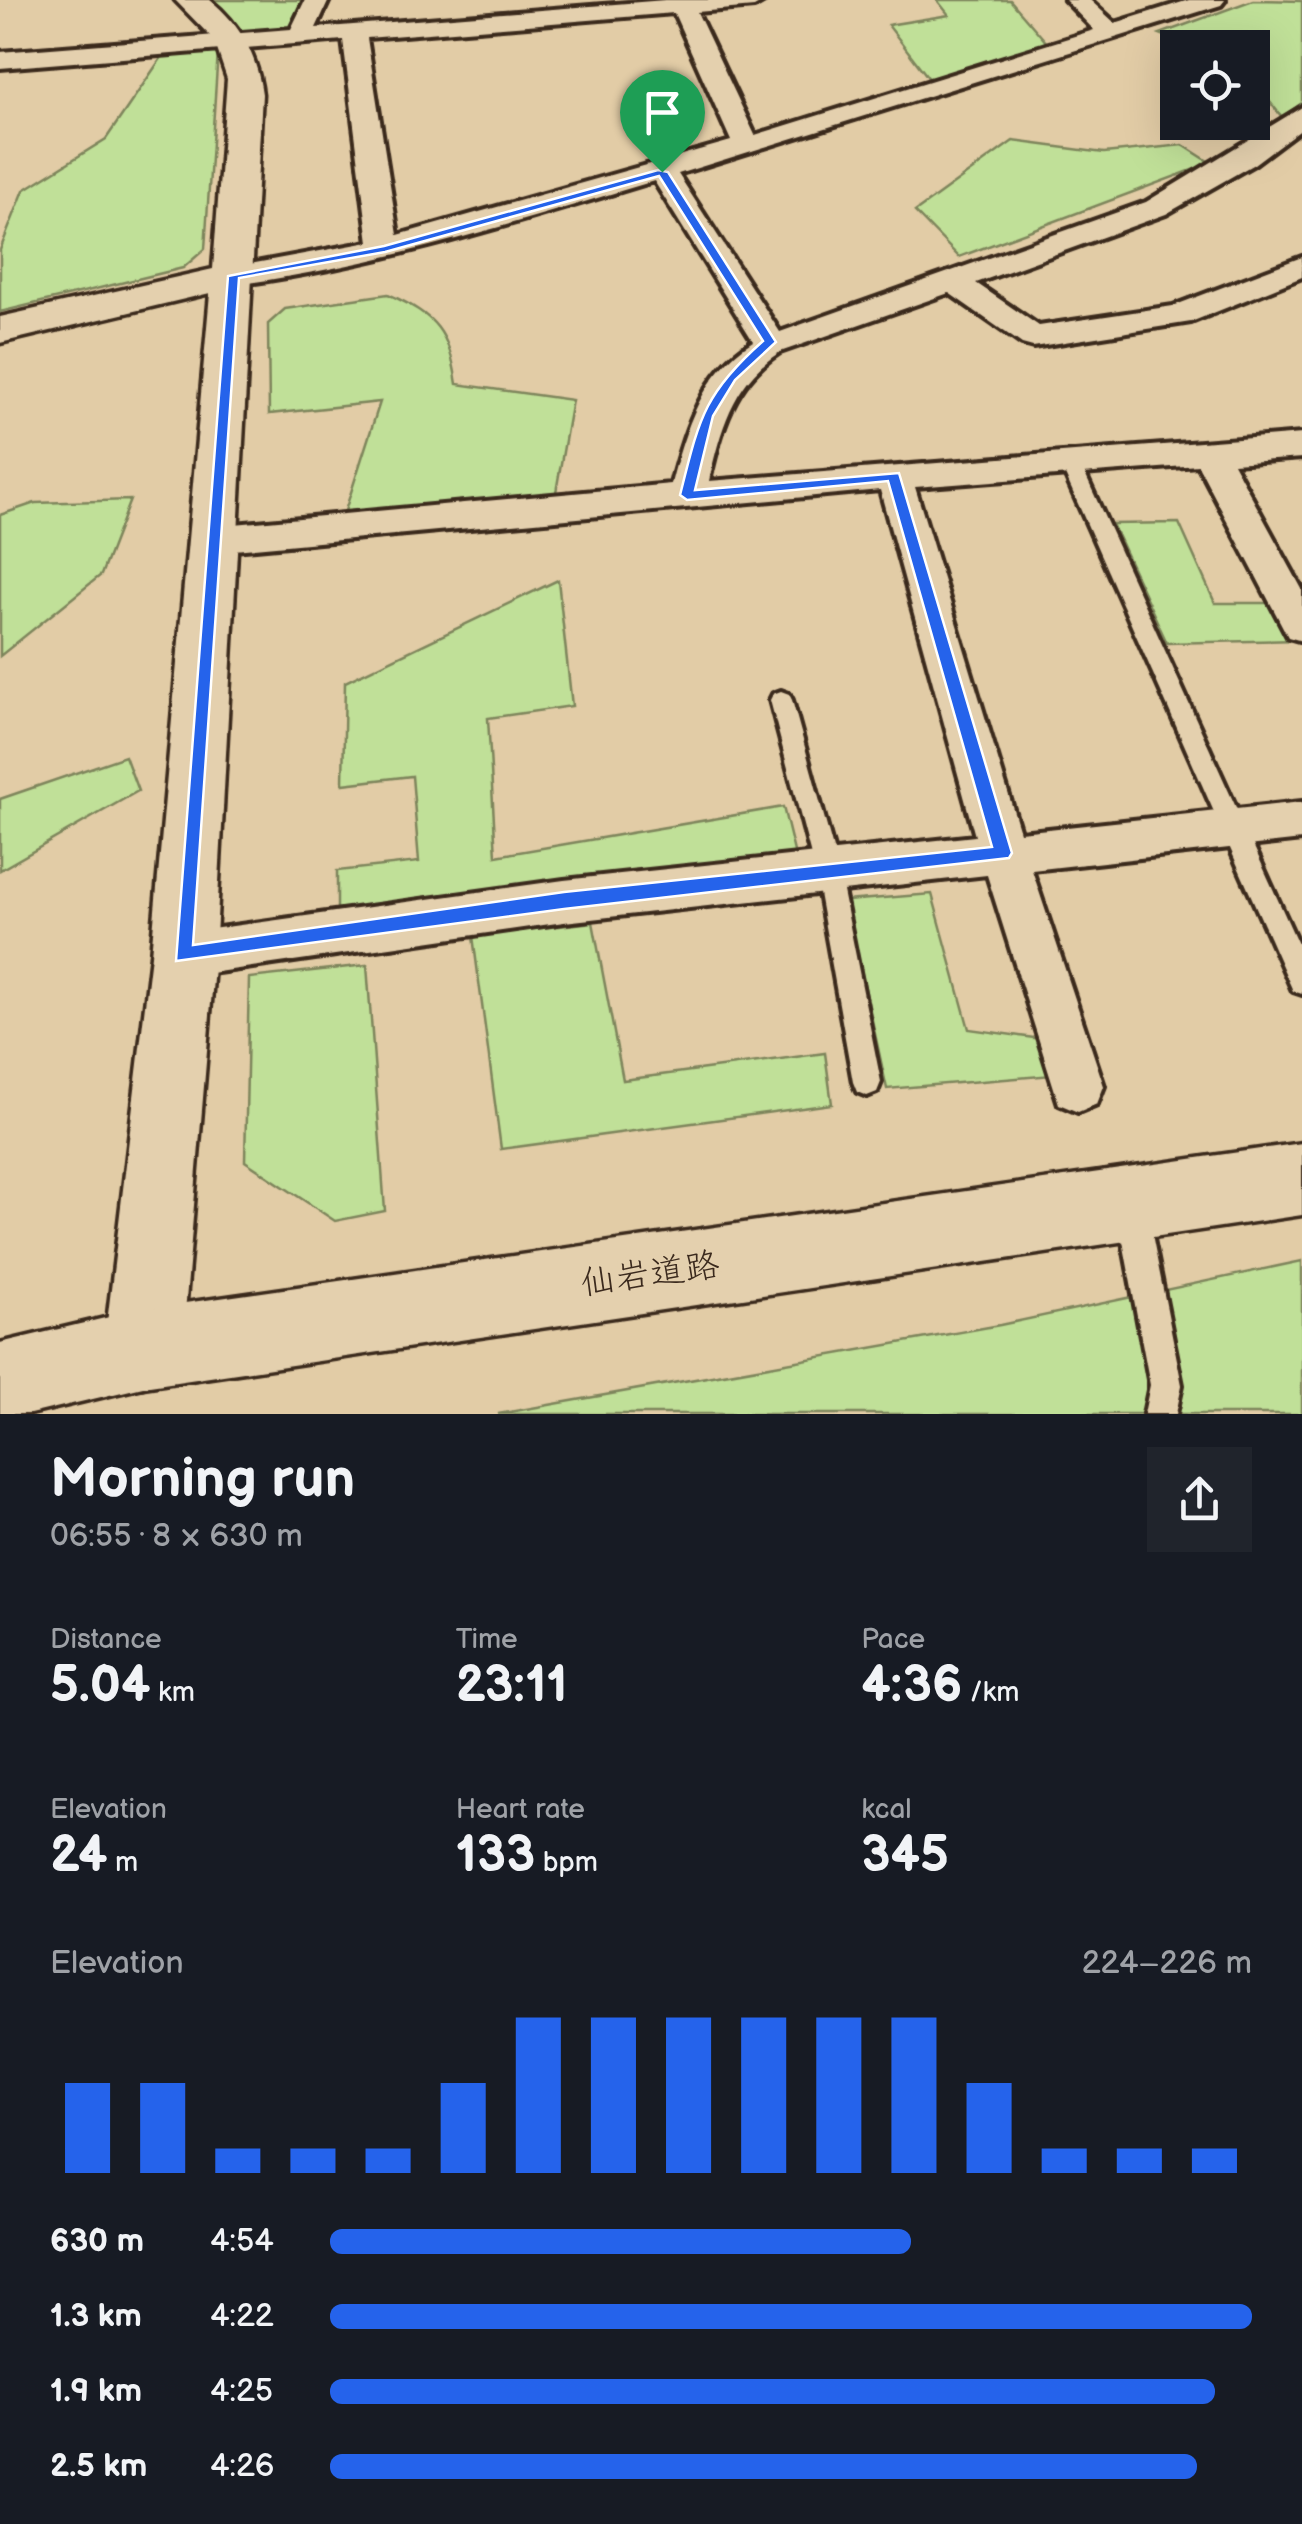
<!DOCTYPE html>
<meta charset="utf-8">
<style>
:root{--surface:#171b24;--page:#20242c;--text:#f1f3f6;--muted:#9ea1a6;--accent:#2563eb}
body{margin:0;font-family:"Balsamiq Sans","Klee One",sans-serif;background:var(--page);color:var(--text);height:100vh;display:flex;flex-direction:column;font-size:38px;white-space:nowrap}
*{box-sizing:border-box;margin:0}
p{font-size:32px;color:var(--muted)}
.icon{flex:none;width:55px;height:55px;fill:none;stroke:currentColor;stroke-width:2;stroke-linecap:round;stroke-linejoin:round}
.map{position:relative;height:1414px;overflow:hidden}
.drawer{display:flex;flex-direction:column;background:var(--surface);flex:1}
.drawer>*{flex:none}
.tools{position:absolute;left:1160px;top:30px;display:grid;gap:20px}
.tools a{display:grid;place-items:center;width:110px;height:110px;border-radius:0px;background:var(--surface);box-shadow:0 10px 40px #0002;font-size:50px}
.pin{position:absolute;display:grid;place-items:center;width:85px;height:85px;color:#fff;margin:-102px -42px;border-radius:50% 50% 50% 0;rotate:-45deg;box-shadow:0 0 10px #0007}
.pin .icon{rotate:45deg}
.round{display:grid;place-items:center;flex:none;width:105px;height:105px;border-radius:0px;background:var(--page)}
.head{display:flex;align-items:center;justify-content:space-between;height:170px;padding:0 50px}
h1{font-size:55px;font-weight:800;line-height:75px}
.metrics{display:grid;grid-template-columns:repeat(3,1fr);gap:15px;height:170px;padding:10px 50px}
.metrics div{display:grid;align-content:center}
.metrics b{font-size:50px;font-weight:800}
.metrics small{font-size:28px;font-weight:400}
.metrics p{font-size:28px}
.chart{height:280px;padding:20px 50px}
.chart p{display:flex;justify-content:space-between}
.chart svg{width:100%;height:180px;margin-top:10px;stroke:var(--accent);stroke-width:6}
ul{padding:0 50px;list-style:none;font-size:32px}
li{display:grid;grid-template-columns:160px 120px 1fr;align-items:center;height:75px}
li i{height:25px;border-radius:12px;background:var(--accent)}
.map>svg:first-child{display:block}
</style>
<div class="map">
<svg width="1302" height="1414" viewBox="0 0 1302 1414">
<rect width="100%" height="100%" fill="#e2cca6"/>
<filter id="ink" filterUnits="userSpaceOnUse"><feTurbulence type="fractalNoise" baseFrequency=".01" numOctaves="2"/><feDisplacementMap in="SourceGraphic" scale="20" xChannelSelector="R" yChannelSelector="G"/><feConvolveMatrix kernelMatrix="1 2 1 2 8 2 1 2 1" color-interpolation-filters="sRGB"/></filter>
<g filter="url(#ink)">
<g fill="#c0e098" stroke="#7e855b" stroke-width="2.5">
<polygon points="214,0 317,0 300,37 234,43 206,10"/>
<polygon points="937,0 1010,0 1048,44 930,80 888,25 949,15"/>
<polygon points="1253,0 1302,1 1302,103 1282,117 1253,81 1252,48 1194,47 1160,34"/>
<polygon points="218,51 205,249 183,268 0,312 0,250 24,190 106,139 164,54"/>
<polygon points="1013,141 1104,153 1183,145 1211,163 959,257 915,212"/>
<path d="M 388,294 C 437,316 449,332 457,384 L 572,400 L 555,498 L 343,517 L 380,402 L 269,414 L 268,324 L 285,309 Z"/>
<polygon points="130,500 101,575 0,656 0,515 35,503"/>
<polygon points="1179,523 1215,603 1280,603 1298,640 1167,643 1112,524"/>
<polygon points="558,580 572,706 488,718 496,856 783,807 798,868 337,928 337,871 419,862 412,776 343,784 345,682"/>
<polygon points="125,756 138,791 0,870 0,799"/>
<polygon points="932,894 969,1029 1041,1039 1054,1075 887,1089 846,901"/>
<polygon points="593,922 623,1080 825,1053 832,1104 501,1149 473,936"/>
<polygon points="367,965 385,1211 335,1221 245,1161 249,978"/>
<polygon points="1302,1261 1302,1414 498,1414 1000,1325"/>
</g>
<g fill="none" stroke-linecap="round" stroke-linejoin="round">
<defs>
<g id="lane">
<polygon points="1070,457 1080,463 1302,953 1302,994 1293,991 1060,463"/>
<polygon points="781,691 789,694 792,700 839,871 881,1082 877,1092 867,1096 857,1092 853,1082 815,871 770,700 773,694"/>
<polygon points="1132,1194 1142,1199 1147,1209 1182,1385 1176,1414 1144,1414 1150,1385 1117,1209 1122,1199"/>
</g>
<path id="street" d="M 305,0 L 329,0 L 316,28 L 665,0 L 766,0 L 754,7 L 697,12 L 755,135 L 1094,30 L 1065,0 L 1090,0 L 1115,23 L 1189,0 L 1225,0 L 1221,5 L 678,174 L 780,332 L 1146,202 L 1302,107 L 1302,128 L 1254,164 L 1166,214 L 976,283 L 1039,326 L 1173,306 L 1302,257 L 1302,277 L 1191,322 L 1033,347 L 1022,344 L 949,293 L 780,352 C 733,382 721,429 709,481 L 1302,434 L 1302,458 L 1233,463 L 1302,589 L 1302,641 L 1288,637 L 1198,465 L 915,487 L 1020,832 L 1302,802 L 1302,840 L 1032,870 L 1104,1086 L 1097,1104 L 1078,1112 L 1059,1104 L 987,875 L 564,922 L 183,977 L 166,971 L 158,955 L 166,939 L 183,933 L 564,880 L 975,836 L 880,490 L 212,552 L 199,548 L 193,539 L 199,530 L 212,526 L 671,484 C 685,429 703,372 753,341 L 654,181 C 514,223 378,266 234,285 L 223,283 L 219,276 L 223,269 L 369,242 L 343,40 L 0,68 L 0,52 L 291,29 ZM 674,13 L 731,141 L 398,235 L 367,38 Z"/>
<path id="secondary" d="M 175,0 L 210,0 C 240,24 257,55 262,94 L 215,955 L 182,1348 L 170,1375 L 143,1387 L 116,1375 L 104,1348 L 151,955 L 210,293 L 0,343 L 0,317 L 213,269 L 227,79 L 214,40 Z"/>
<polygon id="highway" points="1302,1143 1302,1215 143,1387 30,1414 0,1414 0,1343 143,1309"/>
</defs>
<use href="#lane" stroke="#3b2a1e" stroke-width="8"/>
<use href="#street" stroke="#3b2a1e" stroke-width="8"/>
<use href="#secondary" stroke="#3b2a1e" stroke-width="7"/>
<use href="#highway" stroke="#3b2a1e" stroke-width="7"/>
<use href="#lane" fill="#e4d0ae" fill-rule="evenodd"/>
<use href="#street" fill="#e4d0ae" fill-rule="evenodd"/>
<use href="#secondary" fill="#e4d0ae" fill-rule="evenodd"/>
<use href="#highway" fill="#e4d0ae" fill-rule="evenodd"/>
</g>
</g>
<path fill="#2563eb" stroke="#fff" stroke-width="2.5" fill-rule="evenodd" d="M 658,170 L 668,172 L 776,342 L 735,380 L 713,416 L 695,490 L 899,473 L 1012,853 L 1009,858 L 564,909 L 176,961 L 228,276 L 384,246 ZM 659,176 L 763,341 C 703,394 699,420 680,495 L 687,500 L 888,481 L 992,847 L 564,892 L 193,945 L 239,278 L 385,252 Z"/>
<g text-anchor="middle" stroke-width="9" stroke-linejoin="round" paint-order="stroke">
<g font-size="35" fill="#3b2a1e" stroke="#e4d0ae">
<text transform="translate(650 1273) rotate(-8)" y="12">仙岩道路</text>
</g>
</g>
</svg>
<div class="tools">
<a><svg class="icon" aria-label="locate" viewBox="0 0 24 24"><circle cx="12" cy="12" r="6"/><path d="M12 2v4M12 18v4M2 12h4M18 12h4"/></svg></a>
</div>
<div class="pin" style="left:662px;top:172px;background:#1e9e55"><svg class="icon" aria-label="arrive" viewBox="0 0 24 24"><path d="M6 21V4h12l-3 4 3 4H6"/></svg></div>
</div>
<section class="drawer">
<div class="head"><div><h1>Morning run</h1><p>06:55 · 8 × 630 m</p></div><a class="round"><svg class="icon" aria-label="share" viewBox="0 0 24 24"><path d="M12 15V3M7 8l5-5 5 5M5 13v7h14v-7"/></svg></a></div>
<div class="metrics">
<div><p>Distance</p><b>5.04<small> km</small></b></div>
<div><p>Time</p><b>23:11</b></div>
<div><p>Pace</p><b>4:36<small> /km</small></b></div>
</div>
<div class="metrics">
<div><p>Elevation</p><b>24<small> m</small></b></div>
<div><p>Heart rate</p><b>133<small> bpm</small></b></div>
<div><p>kcal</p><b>345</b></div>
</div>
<div class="chart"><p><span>Elevation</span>224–226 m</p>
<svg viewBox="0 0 160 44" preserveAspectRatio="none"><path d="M5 44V22M15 44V22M25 44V38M35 44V38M45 44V38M55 44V22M65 44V6M75 44V6M85 44V6M95 44V6M105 44V6M115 44V6M125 44V22M135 44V38M145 44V38M155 44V38"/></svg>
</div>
<ul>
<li><b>630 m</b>4:54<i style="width:63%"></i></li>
<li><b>1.3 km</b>4:22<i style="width:100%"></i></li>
<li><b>1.9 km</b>4:25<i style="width:96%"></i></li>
<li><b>2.5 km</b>4:26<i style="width:94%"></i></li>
</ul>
</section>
